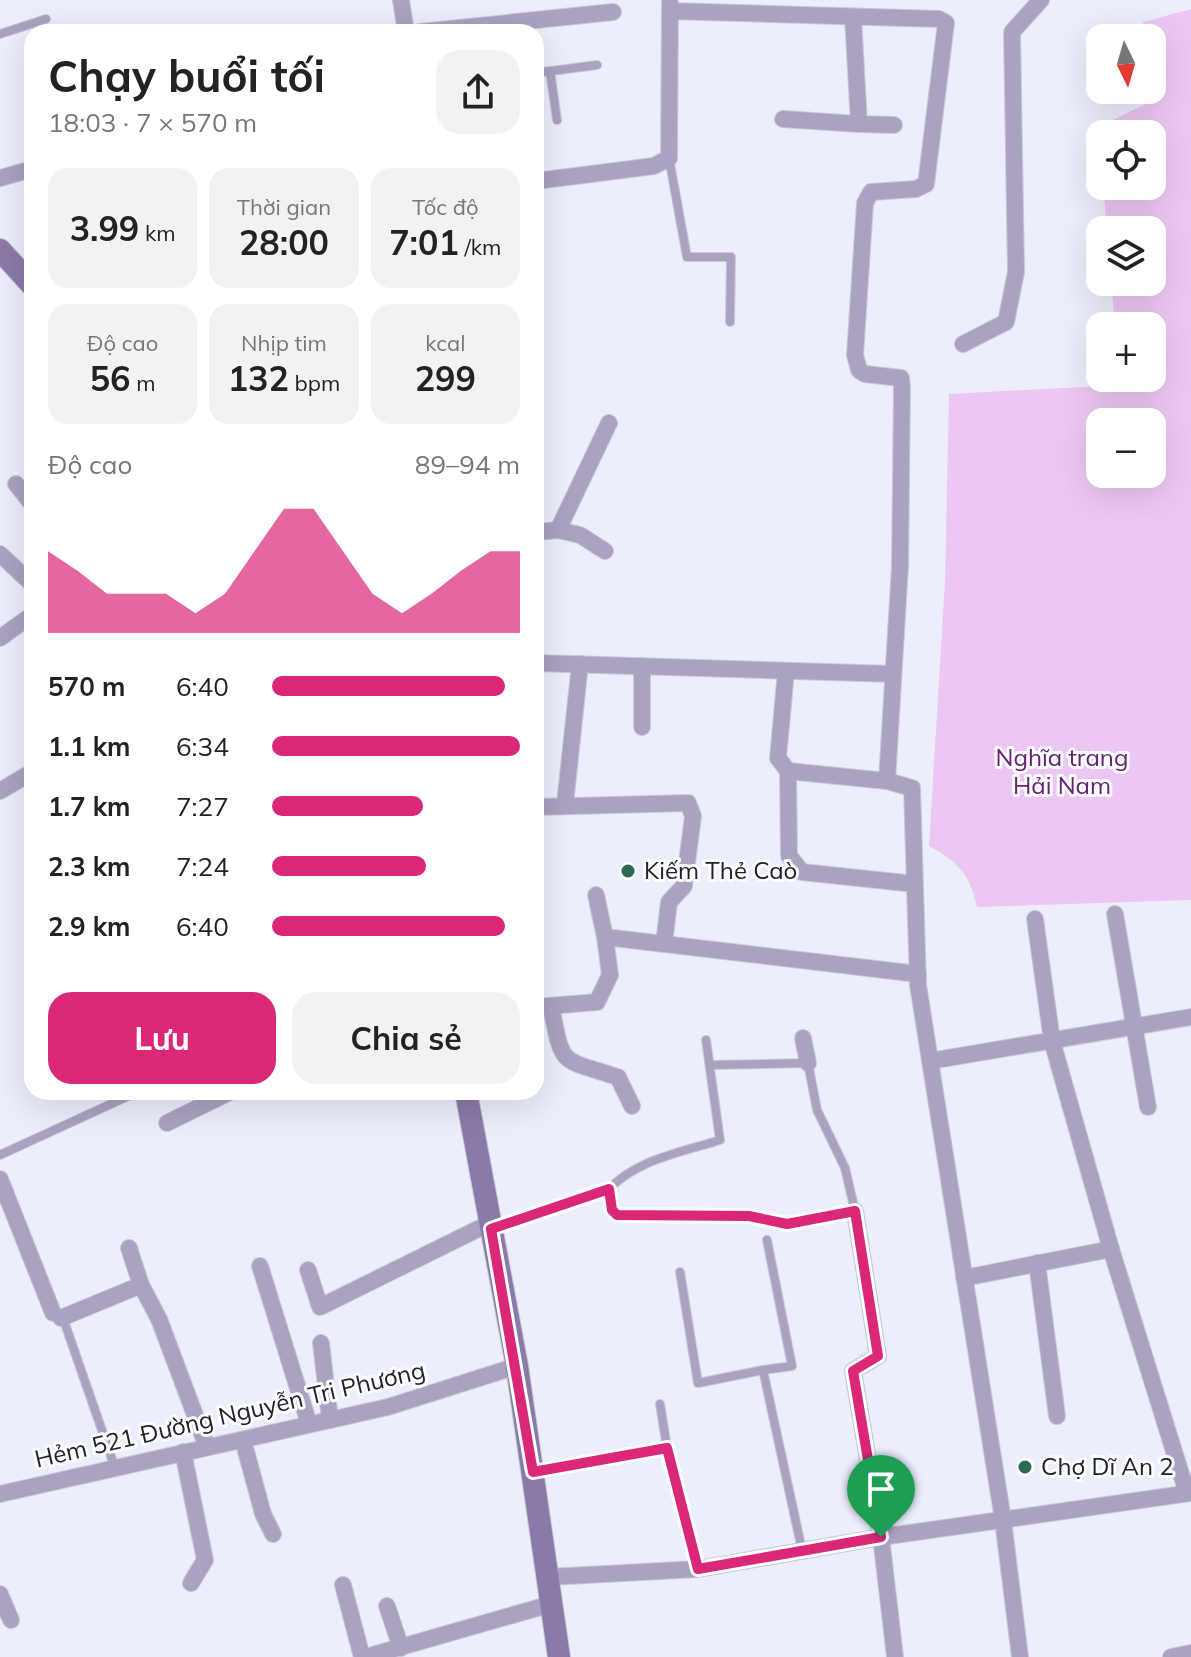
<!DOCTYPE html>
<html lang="vi">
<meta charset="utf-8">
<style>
:root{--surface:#fff;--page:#f2f2f2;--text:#222;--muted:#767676;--accent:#db2777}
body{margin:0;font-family:Mulish,sans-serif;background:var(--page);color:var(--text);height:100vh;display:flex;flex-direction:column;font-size:30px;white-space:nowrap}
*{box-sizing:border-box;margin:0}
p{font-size:26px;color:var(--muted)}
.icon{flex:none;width:44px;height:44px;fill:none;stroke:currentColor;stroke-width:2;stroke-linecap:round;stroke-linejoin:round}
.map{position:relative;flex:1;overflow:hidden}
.details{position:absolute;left:24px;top:24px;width:520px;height:1076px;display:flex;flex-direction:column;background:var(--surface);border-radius:24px;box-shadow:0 8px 32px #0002}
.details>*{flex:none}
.needle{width:52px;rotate:175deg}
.controls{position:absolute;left:1086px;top:24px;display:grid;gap:16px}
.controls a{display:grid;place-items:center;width:80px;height:80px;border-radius:16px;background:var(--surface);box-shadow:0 8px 32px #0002;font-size:40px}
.pin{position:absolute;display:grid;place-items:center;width:68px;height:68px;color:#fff;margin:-82px -34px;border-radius:50% 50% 50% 0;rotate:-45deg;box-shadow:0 0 8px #0007}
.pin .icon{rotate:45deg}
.round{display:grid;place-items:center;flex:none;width:84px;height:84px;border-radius:24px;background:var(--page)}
.headline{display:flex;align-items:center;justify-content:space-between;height:136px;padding:0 24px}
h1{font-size:44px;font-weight:700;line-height:60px}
.metrics{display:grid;grid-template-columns:repeat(3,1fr);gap:12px;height:136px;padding:8px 24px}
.metrics div{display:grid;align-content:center;border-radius:20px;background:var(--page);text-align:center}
.metrics b{font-size:34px;font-weight:700}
.metrics small{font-size:22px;font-weight:400}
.metrics p{font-size:22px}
.chart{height:224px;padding:16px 24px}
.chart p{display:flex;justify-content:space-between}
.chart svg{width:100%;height:144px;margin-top:8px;fill:var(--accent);opacity:.7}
.primary-button{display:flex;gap:16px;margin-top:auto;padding:16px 24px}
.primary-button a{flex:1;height:92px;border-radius:24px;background:var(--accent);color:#fff;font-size:32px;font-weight:700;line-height:92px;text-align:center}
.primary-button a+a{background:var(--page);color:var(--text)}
ul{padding:0 24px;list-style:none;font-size:26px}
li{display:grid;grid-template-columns:128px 96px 1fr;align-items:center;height:60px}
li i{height:20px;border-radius:10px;background:var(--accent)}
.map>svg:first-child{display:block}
</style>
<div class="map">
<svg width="1191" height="1657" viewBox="0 0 1191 1657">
<rect width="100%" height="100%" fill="#eceefc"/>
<path fill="#edc7f3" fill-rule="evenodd" d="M 1191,9 L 1191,900 L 977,907 C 969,873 959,863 929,846 L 945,581 L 949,394 L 1120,385 L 1120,378 L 1152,378 L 1152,326 L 1115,326 L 1111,282 L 1152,282 L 1152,230 L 1107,230 L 1103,186 L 1152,186 L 1152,134 L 1100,134 L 1100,152 L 1098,127 L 1158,98 L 1152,69 L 1152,38 L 1146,38 L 1143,22 ZM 1100,422 L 1152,422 L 1152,474 L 1100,474 Z"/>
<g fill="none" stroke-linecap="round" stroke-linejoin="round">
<defs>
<g id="lane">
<polyline points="0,34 46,19"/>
<polyline points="550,71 557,120"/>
<polyline points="536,73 597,65"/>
<polyline points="669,158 687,257 731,257 730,322"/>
<polyline points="0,1155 137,1092"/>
<polyline points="609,1189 612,1210 617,1215 749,1216 787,1224 855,1211 845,1168 817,1110 808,1063 711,1065"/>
<path d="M 492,1229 L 609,1189 C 638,1159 682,1152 720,1140 L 706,1040"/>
<polyline points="767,1240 792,1366 763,1370 802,1550"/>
<polyline points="680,1272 698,1383 763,1370"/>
<polyline points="63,1318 115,1468"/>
<polyline points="660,1404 667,1448 698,1568"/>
<polyline points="534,1472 667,1448"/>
</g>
<g id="street">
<polyline points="401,0 406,32"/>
<polyline points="670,11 939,19 946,23 926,184 916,189 871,192 865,203 855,355 859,370 865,374 901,378 902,388 900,566 887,781"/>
<polyline points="420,32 613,12"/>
<polyline points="783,119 859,124 853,17"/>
<polyline points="859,124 894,125"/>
<polyline points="0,178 32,169"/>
<polyline points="536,181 654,166 669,158 670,2"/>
<polyline points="963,344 1006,322 1016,272 1012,32 1041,0"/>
<polyline points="16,484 32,504"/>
<polyline points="558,530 580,535 605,551"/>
<polyline points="536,532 558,530 609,423"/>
<polyline points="0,554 32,584"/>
<polyline points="0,638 32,615"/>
<polyline points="536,663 893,674"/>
<polyline points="642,666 642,727"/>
<polyline points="786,671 778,758 788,771 789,856 802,872 915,884"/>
<polyline points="788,771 887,781 912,788 918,985 1003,1520 1020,1657"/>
<polyline points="0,791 32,772"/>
<polyline points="565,804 580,664"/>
<polyline points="536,807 688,803 693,816 684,886 669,902 664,944"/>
<polyline points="596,895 605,937"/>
<polyline points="1115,914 1148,1107"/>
<path d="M 551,1006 C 563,1068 559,1058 618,1077 L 632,1106"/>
<polyline points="536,1007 597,1002 610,975 605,937 918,974"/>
<polyline points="803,1038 808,1063"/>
<polyline points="930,1061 1191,1017"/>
<polyline points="167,1123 230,1092"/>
<polyline points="0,1179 53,1313"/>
<polyline points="855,1211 878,1356 853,1371 881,1537 895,1657"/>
<polyline points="129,1248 141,1285"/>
<polyline points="1111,1249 1187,1493"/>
<polyline points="1037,1263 1057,1416"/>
<polyline points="260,1266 309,1424"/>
<polyline points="308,1270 320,1307 490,1223"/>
<polyline points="964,1278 1111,1249 1052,1041 1035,919"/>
<polyline points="61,1318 141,1285 159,1319 207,1447"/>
<polyline points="321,1343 330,1420"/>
<polyline points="243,1440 263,1514 273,1534"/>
<polyline points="183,1452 205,1560 191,1583"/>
<polyline points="0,1494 388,1407 517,1366"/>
<polyline points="549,1577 698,1569 881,1537 1191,1493"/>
<polyline points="343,1585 362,1657"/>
<polyline points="0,1594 11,1620"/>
<polyline points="387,1606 401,1648"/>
<polyline points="366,1657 551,1604"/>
<polyline points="1171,1657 1191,1653"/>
</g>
<g id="secondary">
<polyline points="0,250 32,285"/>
<polyline points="466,1092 517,1366 559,1657"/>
</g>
</defs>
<use href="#lane" stroke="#c7c9d5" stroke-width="10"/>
<use href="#street" stroke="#c7c9d5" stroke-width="18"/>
<use href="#secondary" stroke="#c7c9d5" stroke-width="24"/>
<use href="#lane" stroke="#aba1c1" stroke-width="8"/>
<use href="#street" stroke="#aba1c1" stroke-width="16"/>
<use href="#secondary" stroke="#8a7aa9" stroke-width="22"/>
</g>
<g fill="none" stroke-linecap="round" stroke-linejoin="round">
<defs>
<polygon id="route" points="609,1189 612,1210 617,1215 749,1216 787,1224 855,1211 878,1356 853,1371 881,1537 698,1569 667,1448 533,1472 491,1229"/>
</defs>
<use href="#route" stroke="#fff" stroke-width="16"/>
<use href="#route" stroke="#db2777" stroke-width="10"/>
</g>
<g fill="#2d6954" stroke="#fbfcff" stroke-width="3">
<circle cx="628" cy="871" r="8"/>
<circle cx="1025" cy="1467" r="8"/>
</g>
<g text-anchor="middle" stroke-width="6" stroke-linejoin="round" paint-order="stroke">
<g font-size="24" fill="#64246e" stroke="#fbfcff">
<text x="1062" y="766">Nghĩa trang<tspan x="1062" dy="28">Hải Nam</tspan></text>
</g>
<g font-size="24" fill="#212126" stroke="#fbfcff" text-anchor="start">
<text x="644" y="879">Kiếm Thẻ Caò</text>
<text x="1041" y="1475">Chợ Dĩ An 2</text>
</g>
<g font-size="24" fill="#212126" stroke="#fbfcff">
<text transform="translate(230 1415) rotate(-13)" y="8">Hẻm 521 Đường Nguyễn Tri Phương</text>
</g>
</g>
</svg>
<div class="controls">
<a><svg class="needle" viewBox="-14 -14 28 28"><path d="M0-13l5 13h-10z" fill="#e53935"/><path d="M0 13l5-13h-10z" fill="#767676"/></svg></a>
<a><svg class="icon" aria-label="locate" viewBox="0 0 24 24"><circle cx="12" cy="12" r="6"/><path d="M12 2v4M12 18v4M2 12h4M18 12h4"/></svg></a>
<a><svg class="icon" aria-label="layers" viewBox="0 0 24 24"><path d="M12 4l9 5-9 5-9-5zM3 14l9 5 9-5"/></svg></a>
<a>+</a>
<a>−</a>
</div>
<div class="pin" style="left:881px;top:1537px;background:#1e9e55"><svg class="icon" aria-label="arrive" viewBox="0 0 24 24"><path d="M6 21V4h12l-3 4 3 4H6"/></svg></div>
<section class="details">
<div class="headline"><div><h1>Chạy buổi tối</h1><p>18:03 · 7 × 570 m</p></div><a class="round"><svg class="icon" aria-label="share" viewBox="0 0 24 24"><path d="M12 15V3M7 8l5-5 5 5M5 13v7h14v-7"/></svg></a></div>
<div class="metrics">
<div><b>3.99<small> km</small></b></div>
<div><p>Thời gian</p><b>28:00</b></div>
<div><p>Tốc độ</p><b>7:01<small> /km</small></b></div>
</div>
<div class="metrics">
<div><p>Độ cao</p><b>56<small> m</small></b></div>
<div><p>Nhịp tim</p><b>132<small> bpm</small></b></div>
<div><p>kcal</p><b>299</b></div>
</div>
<div class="chart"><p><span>Độ cao</span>89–94 m</p>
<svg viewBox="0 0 160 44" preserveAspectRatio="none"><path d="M0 44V19L10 25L20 32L30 32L40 32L50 38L60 32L70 19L80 6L90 6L100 19L110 32L120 38L130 32L140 25L150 19L160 19V44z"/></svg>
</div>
<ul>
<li><b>570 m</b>6:40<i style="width:94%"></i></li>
<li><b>1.1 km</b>6:34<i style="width:100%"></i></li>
<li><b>1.7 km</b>7:27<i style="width:61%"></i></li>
<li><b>2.3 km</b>7:24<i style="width:62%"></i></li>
<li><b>2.9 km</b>6:40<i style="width:94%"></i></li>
</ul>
<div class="primary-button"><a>Lưu</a><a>Chia sẻ</a></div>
</section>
</div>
